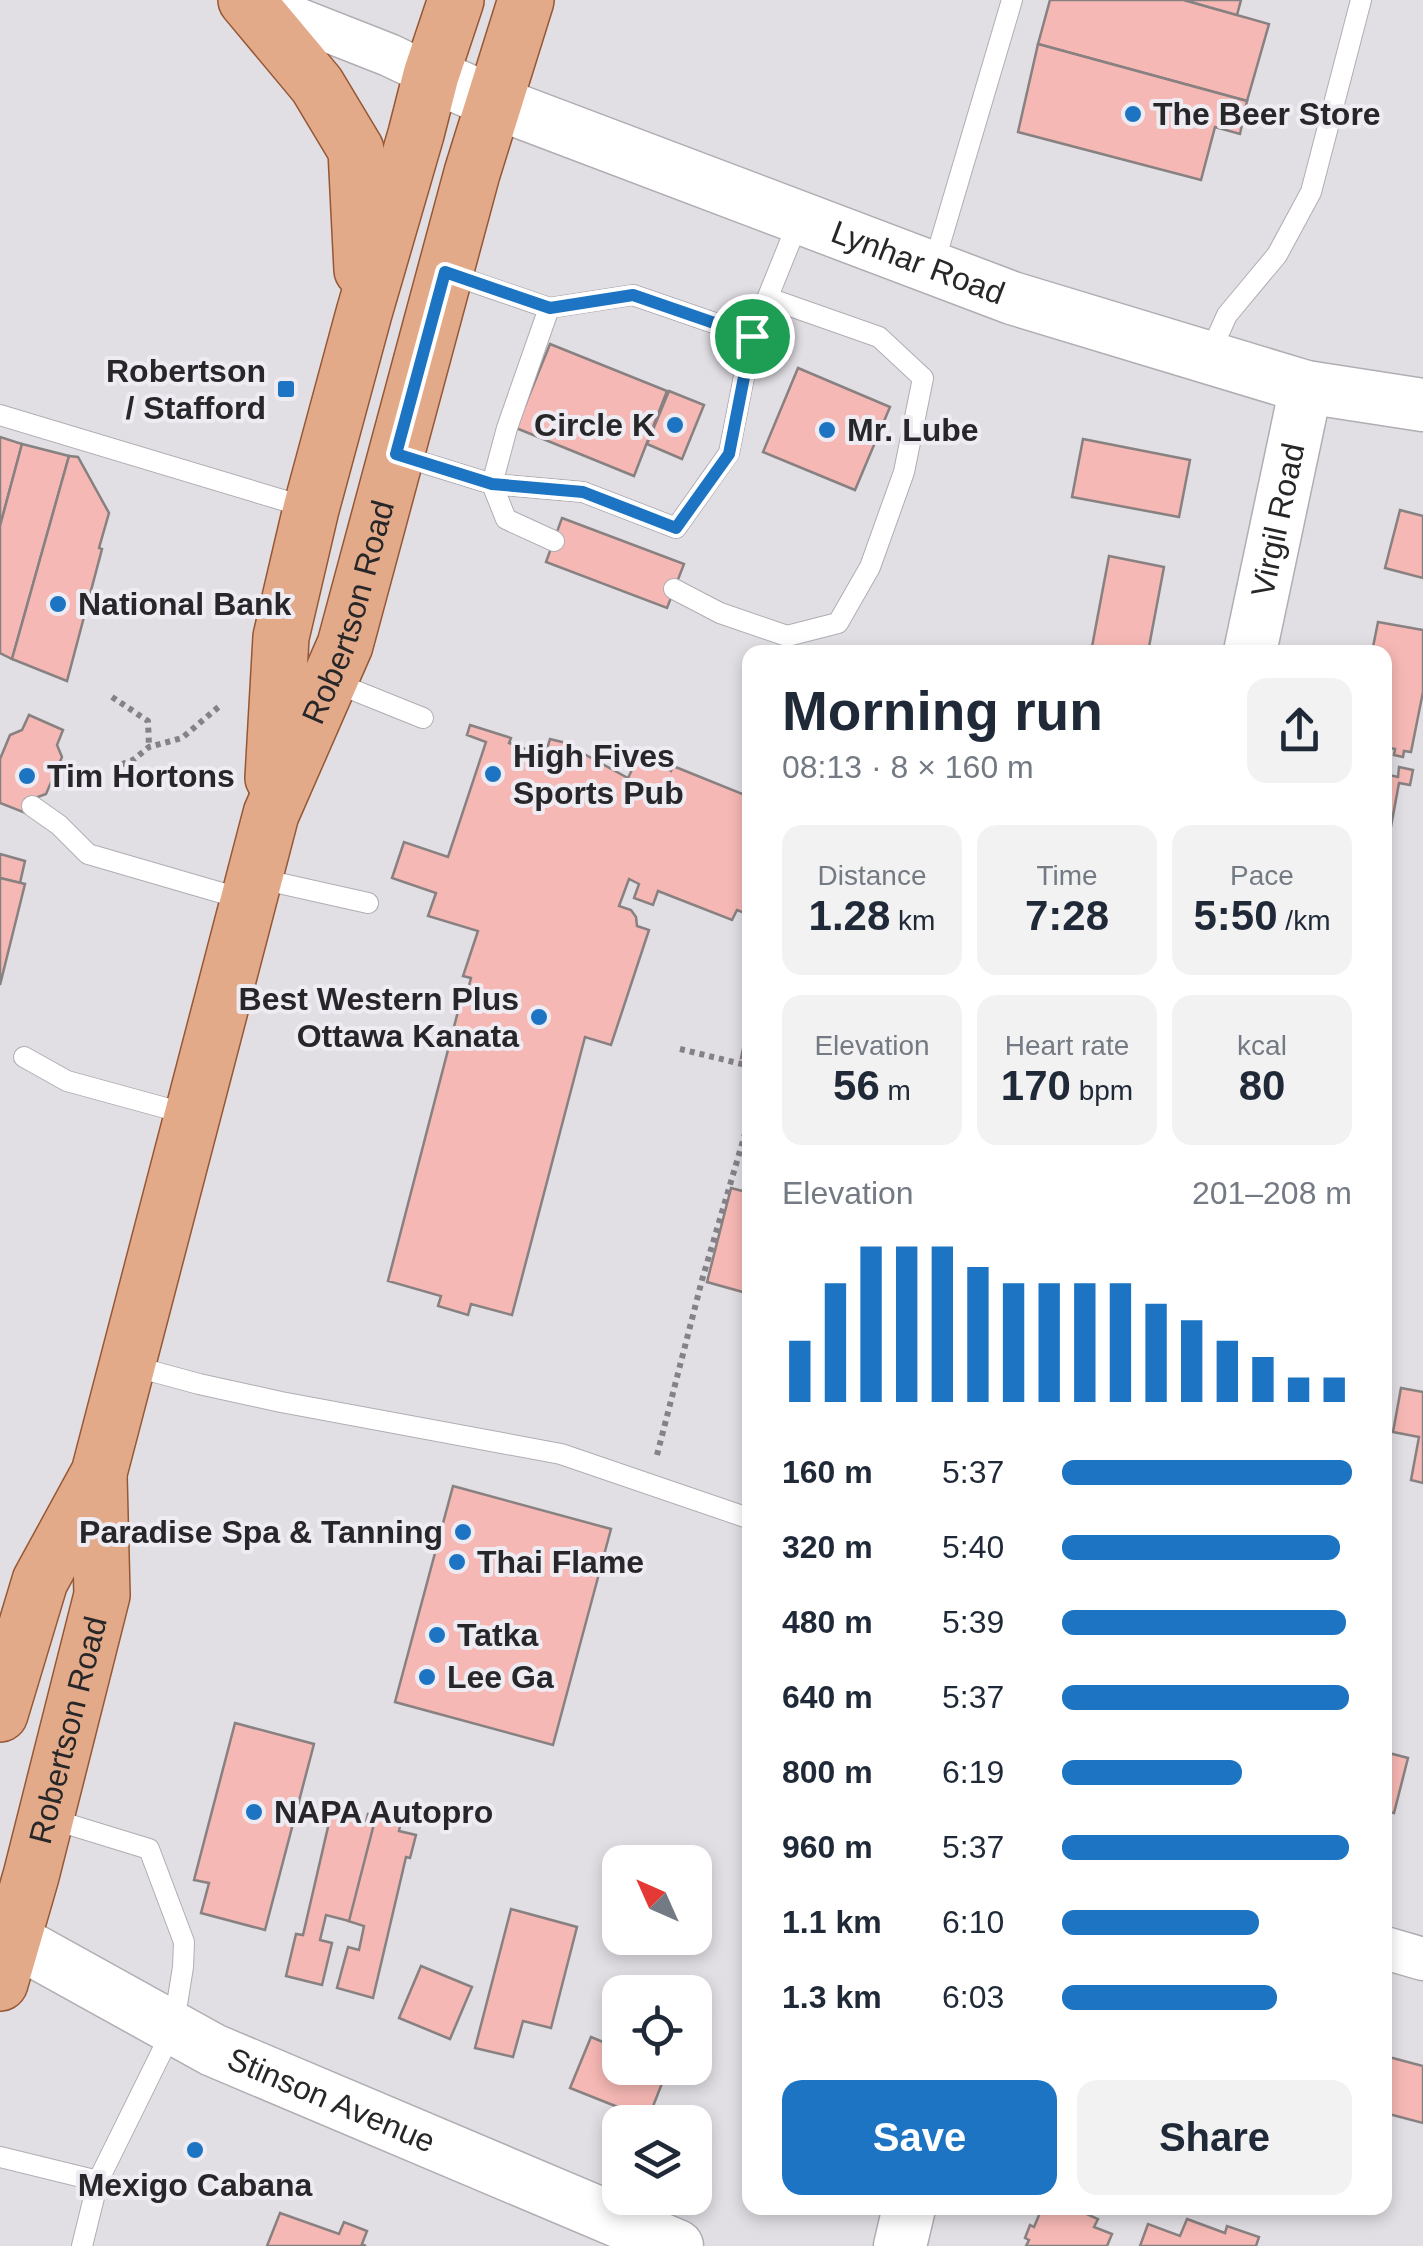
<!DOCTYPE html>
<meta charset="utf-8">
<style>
:root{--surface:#fff;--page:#f2f2f3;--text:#1f2937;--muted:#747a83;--accent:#1d74c2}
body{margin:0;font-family:Arial,sans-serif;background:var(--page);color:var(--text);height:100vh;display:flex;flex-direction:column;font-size:38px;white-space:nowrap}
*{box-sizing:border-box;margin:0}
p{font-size:32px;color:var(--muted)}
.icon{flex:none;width:55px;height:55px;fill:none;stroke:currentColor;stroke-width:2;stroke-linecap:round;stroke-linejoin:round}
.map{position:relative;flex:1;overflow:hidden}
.side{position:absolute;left:742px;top:645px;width:650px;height:1570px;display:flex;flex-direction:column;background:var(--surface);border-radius:20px;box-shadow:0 5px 15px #0003}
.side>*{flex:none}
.needle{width:65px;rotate:315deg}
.controls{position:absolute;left:602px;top:1845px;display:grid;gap:20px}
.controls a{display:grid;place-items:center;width:110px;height:110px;border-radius:20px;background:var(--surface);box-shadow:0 5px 15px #0003;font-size:50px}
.pin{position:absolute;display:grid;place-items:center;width:85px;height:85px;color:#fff;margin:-42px;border:5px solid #fff;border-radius:50%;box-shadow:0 2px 10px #0007}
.round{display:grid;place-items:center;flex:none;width:105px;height:105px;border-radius:20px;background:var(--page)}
.headline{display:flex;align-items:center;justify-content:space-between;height:170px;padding:0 40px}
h1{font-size:55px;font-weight:700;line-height:75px}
.metrics{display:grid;grid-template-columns:repeat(3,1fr);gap:15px;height:170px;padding:10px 40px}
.metrics div{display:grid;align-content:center;border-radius:20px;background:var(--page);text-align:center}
.metrics b{font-size:42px;font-weight:700}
.metrics small{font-size:28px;font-weight:400}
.metrics p{font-size:28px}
.chart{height:280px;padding:20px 40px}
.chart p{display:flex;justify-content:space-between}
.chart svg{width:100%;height:180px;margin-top:10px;stroke:var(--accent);stroke-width:6}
.primary-button{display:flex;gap:20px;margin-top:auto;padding:20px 40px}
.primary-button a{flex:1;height:115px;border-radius:20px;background:var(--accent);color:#fff;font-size:40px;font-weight:700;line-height:115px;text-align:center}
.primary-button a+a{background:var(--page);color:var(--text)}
ul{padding:0 40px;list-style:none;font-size:32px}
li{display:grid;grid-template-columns:160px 120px 1fr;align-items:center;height:75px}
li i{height:25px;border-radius:12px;background:var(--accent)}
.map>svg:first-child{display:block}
</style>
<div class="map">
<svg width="1423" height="2246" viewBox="0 0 1423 2246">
<rect width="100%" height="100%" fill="#e1dee4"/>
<g fill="#f6b8b4" stroke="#888181" stroke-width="2.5">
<polygon points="1050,0 1184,0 1269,24 1247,101 1038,44"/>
<polygon points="1184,0 1241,0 1237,15"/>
<polygon points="1038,44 1247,101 1240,134 1215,127 1201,180 1018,132"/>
<polygon points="550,344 667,391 634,476 516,428"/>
<polygon points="798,368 890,407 855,490 763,452"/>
<polygon points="669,391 704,405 682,459 647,444"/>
<polygon points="0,437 22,444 0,526"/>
<polygon points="1083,439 1190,460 1179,517 1072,497"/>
<polygon points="22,444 69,456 12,659 0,653 0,526"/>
<polygon points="69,456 78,457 109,513 99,548 102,549 67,681 12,659"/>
<polygon points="1400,510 1423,516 1423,578 1385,568"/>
<polygon points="562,518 684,564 667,608 546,562"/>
<polygon points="1109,556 1164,567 1148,652 1091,652"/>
<polygon points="1378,622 1423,630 1423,692 1411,752 1404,751 1403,757 1394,755 1395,749 1385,747 1385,652 1372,652"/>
<polygon points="29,715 63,730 57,745 62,757 46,794 35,798 28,814 0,803 0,759 10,735 22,730"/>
<polygon points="470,725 511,738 509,743 545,756 550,739 562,742 628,778 640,753 671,771 673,766 750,797 750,915 737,910 732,920 658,891 653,905 634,898 639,884 629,879 619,906 631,910 636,917 637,926 649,930 611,1045 585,1037 512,1315 471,1304 468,1315 438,1306 441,1296 388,1281 462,996 466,997 471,978 463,976 478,931 428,916 436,893 392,878 404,842 448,857 486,742 467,735"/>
<polygon points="1399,767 1413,770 1410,785 1399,783 1385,859 1385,774 1398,777"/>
<polygon points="0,854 25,861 20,883 0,878"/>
<polygon points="0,878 25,884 0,985"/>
<polygon points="750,1016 750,1060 741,1058"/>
<polygon points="731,1188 750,1193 750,1294 707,1282"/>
<polygon points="1401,1388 1423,1392 1423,1483 1411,1480 1419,1437 1393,1432"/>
<polygon points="453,1486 611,1529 553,1745 395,1702"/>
<polygon points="235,1723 314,1744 265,1930 201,1913 209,1883 194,1880"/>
<polygon points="1385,1752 1408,1758 1394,1813 1385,1811"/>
<polygon points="378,1806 403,1813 399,1831 416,1835 410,1858 406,1857 373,1998 337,1988 348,1947 359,1950 364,1926 348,1921"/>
<polygon points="331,1814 366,1822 368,1814 376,1816 349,1921 326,1915 320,1940 332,1943 322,1985 286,1976 296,1934 303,1935"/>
<polygon points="511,1909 577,1927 551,2028 523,2021 513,2057 475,2048"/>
<polygon points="421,1966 472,1987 450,2039 399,2018"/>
<polygon points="591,2037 620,2049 620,2068 668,2068 648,2119 570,2088"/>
<polygon points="1385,2056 1423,2066 1423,2123 1385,2113"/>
<polygon points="1042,2208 1081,2208 1080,2211 1098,2219 1094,2227 1112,2234 1107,2246 1026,2246 1029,2240 1025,2238 1030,2225 1034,2227"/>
<polygon points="280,2213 339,2234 344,2222 367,2231 362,2244 366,2246 267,2246"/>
<polygon points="1187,2219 1225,2233 1227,2226 1259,2237 1256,2246 1140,2246 1148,2224 1180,2236"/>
</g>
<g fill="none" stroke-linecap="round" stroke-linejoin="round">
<defs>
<g id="service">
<polyline points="933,267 1012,0"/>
<polyline points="447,273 549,308"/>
<polyline points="1209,355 1227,315 1277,255 1311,192 1361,0"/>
<polyline points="0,415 309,508"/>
<polyline points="398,455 492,484 507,428 549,308 633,295 752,336 799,220"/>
<polyline points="554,541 506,519 492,484 583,492 676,528 729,453 752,336"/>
<polyline points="674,589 720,613 787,636 838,623 870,567 904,472 923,378 879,337 768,298"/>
<polyline points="331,681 423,718"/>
<polyline points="32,806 59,825 88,854 246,900"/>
<polyline points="256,878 368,903"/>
<polyline points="24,1057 67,1081 191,1115"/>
<polyline points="129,1365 199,1384 281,1402 561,1454 748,1518"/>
<polyline points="48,1818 149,1849 184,1942 183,1967 173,2029 98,2181"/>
<polyline points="0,2157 98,2181 82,2246"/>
</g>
<g id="minor">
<polyline points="249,0 389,55 431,75"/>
<polyline points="1385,1948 1423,1959"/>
</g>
<g id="tertiary">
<path id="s1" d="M 431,75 L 494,102 L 1012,298 L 1306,387 L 1423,405"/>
<path id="s2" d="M 1250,652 L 1306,387"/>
<path id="s3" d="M 0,1932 L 213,2050 L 677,2246"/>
<polyline points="900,2246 909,2208"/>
</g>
<g id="primary">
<polyline points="246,0 317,85 356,150 362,270"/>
<polyline points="273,778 281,637 311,509 364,313 416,134 431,75 456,0"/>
<path id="s4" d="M 0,1714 L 40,1581 L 99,1473 L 271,814 L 345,645 L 472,173 L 526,0"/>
<path id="s5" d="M 0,1983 L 31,1876 L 102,1595 L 99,1476"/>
</g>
</defs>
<use href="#service" stroke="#b0adb3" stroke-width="22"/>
<use href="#minor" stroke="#b0adb3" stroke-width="45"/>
<use href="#tertiary" stroke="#b0adb3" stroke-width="55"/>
<use href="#primary" stroke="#955734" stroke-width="58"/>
<g stroke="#848286" stroke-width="6" stroke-dasharray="5 5" stroke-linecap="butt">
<polyline points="112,697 148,721 149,747"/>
<polyline points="112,768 133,760 149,747 182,738 222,704"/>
<polyline points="680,1049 750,1066"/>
<polyline points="657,1455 702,1280 750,1117"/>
</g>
<use href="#service" stroke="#fff" stroke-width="20"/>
<use href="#minor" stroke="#fff" stroke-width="42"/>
<use href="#tertiary" stroke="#fff" stroke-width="52"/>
<use href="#primary" stroke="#e3aa89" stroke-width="55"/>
</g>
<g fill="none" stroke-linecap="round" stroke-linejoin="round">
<defs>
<polygon id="route" points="445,272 550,308 633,295 752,336 729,454 676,528 583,492 492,484 396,454"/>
</defs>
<use href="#route" stroke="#fff" stroke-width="20"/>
<use href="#route" stroke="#1d74c2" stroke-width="12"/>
</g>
<g fill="#1d74c2" stroke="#efebf2" stroke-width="4">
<circle cx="1133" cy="114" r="10"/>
<rect x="276" y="379" width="20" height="20" rx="5"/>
<circle cx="675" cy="425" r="10"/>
<circle cx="827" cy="430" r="10"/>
<circle cx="58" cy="604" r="10"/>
<circle cx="493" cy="774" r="10"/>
<circle cx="27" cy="776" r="10"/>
<circle cx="539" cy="1017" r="10"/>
<circle cx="463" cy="1532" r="10"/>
<circle cx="457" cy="1562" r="10"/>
<circle cx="437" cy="1635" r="10"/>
<circle cx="427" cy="1677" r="10"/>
<circle cx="254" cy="1812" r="10"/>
<circle cx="195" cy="2150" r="10"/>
</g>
<g text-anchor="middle" stroke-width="8" stroke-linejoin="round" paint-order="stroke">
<g font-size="32" font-weight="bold" fill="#272628" stroke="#efebf2" text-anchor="start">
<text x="1153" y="125">The Beer Store</text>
<text x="266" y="382" text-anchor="end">Robertson<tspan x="266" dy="37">/ Stafford</tspan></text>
<text x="655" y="436" text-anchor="end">Circle K</text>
<text x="847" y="441">Mr. Lube</text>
<text x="78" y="615">National Bank</text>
<text x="513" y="767">High Fives<tspan x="513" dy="37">Sports Pub</tspan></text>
<text x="47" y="787">Tim Hortons</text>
<text x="519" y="1010" text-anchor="end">Best Western Plus<tspan x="519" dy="37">Ottawa Kanata</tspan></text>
<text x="443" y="1543" text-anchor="end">Paradise Spa &amp; Tanning</text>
<text x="477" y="1573">Thai Flame</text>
<text x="457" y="1646">Tatka</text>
<text x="447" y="1688">Lee Ga</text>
<text x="274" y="1823">NAPA Autopro</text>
<text x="195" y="2196" text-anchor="middle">Mexigo Cabana</text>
</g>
<g font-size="32" fill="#272628" stroke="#efebf2">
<text dy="11" stroke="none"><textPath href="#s1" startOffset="522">Lynhar Road</textPath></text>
<text dy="11" stroke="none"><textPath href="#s2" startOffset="135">Virgil Road</textPath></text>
<text dy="11" stroke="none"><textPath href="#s4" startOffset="1160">Robertson Road</textPath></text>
<text dy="11" stroke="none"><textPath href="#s5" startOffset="262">Robertson Road</textPath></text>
<text dy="11" stroke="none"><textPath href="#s3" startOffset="372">Stinson Avenue</textPath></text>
</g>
</g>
</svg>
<div class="controls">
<a><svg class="needle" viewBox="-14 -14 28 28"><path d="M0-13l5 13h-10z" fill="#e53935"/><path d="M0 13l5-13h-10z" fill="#747a83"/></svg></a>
<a><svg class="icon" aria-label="locate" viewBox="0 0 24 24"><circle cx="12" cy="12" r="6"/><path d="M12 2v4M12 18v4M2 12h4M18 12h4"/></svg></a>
<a><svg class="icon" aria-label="layers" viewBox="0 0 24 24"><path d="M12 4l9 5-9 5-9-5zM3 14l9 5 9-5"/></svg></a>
</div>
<div class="pin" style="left:752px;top:336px;background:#1e9e55"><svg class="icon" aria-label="arrive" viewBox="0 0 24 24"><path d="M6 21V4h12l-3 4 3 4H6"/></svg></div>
<section class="side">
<div class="headline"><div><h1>Morning run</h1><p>08:13 · 8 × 160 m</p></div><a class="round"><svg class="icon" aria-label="share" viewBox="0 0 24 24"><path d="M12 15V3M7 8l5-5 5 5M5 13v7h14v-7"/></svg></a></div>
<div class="metrics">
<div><p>Distance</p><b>1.28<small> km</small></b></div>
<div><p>Time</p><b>7:28</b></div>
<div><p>Pace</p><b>5:50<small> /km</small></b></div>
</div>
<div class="metrics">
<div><p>Elevation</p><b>56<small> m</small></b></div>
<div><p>Heart rate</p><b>170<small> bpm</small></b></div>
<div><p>kcal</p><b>80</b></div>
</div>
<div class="chart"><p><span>Elevation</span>201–208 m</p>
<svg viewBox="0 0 160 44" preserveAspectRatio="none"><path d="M5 44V29M15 44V15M25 44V6M35 44V6M45 44V6M55 44V11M65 44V15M75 44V15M85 44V15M95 44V15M105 44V20M115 44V24M125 44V29M135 44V33M145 44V38M155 44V38"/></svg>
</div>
<ul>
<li><b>160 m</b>5:37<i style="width:100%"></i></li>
<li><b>320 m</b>5:40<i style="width:96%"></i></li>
<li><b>480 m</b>5:39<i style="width:98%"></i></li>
<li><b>640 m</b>5:37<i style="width:99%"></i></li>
<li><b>800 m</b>6:19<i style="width:62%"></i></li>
<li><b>960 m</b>5:37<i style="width:99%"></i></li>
<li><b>1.1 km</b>6:10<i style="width:68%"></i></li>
<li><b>1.3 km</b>6:03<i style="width:74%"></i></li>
</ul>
<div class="primary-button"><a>Save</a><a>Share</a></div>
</section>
</div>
